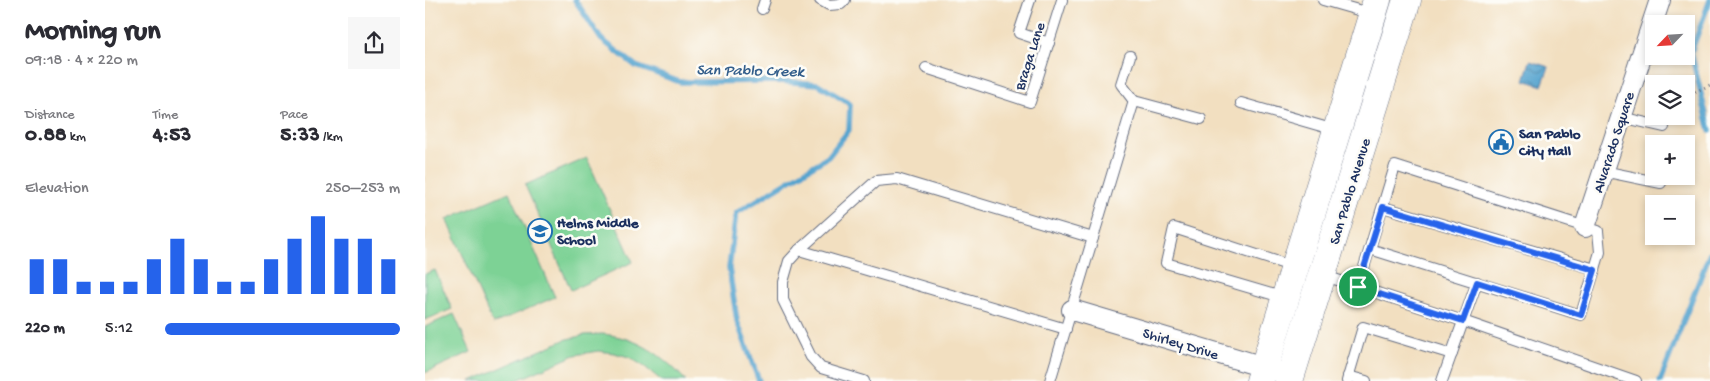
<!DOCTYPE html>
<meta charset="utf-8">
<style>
:root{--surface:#fff;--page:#f7f7f7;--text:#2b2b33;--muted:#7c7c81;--accent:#2563eb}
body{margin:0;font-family:"Gochi Hand",sans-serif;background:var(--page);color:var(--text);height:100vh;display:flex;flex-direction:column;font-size:19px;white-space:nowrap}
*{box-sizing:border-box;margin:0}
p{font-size:16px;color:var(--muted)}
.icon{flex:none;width:28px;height:28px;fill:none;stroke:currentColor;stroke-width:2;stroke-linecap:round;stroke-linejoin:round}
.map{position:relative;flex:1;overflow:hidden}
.sheet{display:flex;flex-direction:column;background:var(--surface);width:425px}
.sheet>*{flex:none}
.needle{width:32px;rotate:245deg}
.buttons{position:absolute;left:1220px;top:15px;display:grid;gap:10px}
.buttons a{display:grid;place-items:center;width:50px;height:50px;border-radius:0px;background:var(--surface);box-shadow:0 2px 8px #0003;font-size:25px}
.pin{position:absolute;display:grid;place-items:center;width:42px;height:42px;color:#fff;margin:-21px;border:2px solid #fff;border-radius:50%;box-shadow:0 1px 5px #0007}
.round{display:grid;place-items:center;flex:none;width:52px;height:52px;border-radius:0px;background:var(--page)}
.summary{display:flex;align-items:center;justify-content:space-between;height:85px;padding:0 25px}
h1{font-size:28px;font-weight:700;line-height:38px}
.figures{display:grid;grid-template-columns:repeat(3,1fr);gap:8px;height:85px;padding:5px 25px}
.figures div{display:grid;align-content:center}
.figures b{font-size:21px;font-weight:700}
.figures small{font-size:14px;font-weight:400}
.figures p{font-size:14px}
.chart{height:140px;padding:10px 25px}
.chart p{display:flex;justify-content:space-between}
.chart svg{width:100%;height:90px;margin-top:5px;stroke:var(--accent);stroke-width:6}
ul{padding:0 25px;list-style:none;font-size:16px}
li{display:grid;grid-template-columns:80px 60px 1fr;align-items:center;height:38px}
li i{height:12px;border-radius:6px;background:var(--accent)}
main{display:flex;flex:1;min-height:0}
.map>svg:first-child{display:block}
</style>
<main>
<section class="sheet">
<div class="summary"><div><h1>Morning run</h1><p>09:18 · 4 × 220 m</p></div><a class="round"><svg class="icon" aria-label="share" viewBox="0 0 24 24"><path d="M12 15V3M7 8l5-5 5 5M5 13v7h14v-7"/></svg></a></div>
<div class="figures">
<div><p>Distance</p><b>0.88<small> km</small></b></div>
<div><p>Time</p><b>4:53</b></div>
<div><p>Pace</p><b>5:33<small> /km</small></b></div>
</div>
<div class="chart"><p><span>Elevation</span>250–253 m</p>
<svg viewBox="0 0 160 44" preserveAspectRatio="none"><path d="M5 44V27M15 44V27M25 44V38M35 44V38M45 44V38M55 44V27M65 44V17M75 44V27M85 44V38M95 44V38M105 44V27M115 44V17M125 44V6M135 44V17M145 44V17M155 44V27"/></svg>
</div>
<ul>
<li><b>220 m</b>5:12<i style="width:100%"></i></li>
</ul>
</section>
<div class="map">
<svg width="1285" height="381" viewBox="0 0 1285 381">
<defs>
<pattern id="water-waves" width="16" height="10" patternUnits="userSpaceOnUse" patternTransform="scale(1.25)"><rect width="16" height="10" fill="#56a4cf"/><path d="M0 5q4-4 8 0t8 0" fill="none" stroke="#4686ab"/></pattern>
</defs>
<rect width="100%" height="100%" fill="#fdfcf7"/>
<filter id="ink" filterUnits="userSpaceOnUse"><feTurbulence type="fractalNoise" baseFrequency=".02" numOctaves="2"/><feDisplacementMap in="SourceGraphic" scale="10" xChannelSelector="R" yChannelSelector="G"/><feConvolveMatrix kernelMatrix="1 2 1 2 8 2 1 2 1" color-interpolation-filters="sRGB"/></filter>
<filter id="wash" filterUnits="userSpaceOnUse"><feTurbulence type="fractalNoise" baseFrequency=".0096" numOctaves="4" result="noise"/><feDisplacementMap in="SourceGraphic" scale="20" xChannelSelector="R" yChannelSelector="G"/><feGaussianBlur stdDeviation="1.12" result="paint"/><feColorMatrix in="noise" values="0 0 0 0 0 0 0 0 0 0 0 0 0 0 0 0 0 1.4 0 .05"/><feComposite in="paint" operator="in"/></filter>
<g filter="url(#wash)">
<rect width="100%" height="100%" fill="#f2dfc0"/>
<g fill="#7dd295" stroke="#4c807a">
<polygon points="162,158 208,262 146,290 100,185"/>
<polygon points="84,192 130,297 68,324 22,219"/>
<polygon points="10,270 27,309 0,320 0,274"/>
<polygon points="29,314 46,352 0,373 0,327"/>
<path d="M 177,334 C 212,337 238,355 261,381 L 237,381 L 220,367 L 204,357 L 189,353 L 173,351 L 150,355 L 90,381 L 46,381 L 139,340 L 160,335 Z"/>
</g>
<polygon fill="url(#water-waves)" stroke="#386a96" points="1105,61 1124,67 1117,86 1099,80"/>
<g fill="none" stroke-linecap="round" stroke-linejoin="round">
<g stroke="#56a4cf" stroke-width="5.5">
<polyline points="150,0 176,39 211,66 255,82 355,81 393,84 425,104 424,130 403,157 311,213 304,268 312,321 334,381"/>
<polyline points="1285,0 1266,52 1285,131"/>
<polyline points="1235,381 1285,253"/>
</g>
</g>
</g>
<g filter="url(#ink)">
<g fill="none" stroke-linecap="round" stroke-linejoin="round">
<defs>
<g id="service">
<polyline points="395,0 404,5 416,4 420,0"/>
<polyline points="605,0 594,33 624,43"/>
<polyline points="898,0 947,14"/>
<polyline points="337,9 340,0"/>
<polyline points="705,56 696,84 709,101"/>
<polyline points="501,68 605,102 637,0"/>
<polyline points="816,103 910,130"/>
<polyline points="1196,117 1239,127"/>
<polyline points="1178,171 1236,183"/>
<polyline points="958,207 1170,269"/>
<polyline points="374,250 641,329"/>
<polyline points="897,275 1038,321 1211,381"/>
<polyline points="933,287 970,166 1173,231 1175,252 1156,315 945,249"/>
<polyline points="860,298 741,263 749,228 869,267"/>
<polyline points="923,376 941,381"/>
<polyline points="439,381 396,368 386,357 358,300 358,282 364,261 374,250 451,181 472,179 668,238"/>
<polyline points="625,381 709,101 776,119"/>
<polyline points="922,381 938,327 1027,354"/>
<polyline points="1017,381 1052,282"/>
</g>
<g id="minor">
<polyline points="1160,227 1235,0"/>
<polyline points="647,310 852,371"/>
</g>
<g id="primary">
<polyline points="835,381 952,0"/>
<polyline points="864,381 982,0"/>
</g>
</defs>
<use href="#service" stroke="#666d80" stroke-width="12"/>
<use href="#minor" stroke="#666d80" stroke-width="22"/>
<use href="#primary" stroke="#666d80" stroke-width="29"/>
<polyline stroke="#666d80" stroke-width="3" stroke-dasharray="1 4" stroke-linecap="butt" points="1261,96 1285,85"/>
<use href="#service" stroke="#fff" stroke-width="10"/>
<use href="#minor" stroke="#fff" stroke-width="20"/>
<use href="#primary" stroke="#fff" stroke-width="28"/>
</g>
</g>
<g fill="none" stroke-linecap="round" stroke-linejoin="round" filter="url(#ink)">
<defs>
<polygon id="route" points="958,207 1170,270 1156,315 1052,282 1038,321 933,287"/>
</defs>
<use href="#route" stroke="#fff" stroke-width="10"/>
<use href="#route" stroke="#2563eb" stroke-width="6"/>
</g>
<defs>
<symbol id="civic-ring" viewBox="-11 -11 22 22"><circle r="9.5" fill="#fdfcf7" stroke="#1f6fb2" stroke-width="1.5"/><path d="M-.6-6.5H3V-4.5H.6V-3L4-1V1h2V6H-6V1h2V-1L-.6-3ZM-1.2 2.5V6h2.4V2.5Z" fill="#1f6fb2"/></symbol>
<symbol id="school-ring" viewBox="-11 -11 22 22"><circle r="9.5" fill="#fdfcf7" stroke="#1f6fb2" stroke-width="1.5"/><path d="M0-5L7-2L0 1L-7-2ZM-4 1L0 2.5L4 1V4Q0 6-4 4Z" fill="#1f6fb2"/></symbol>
</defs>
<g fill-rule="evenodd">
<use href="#civic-ring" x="1062" y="128" width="28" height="28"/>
<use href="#school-ring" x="101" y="217" width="28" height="28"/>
</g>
<g text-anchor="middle" stroke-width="5" stroke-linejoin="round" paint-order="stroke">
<g font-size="15" fill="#1b2f5e" stroke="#fdfcf7">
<text transform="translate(604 56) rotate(-72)" y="5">Braga Lane</text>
<text transform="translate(1188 142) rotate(-72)" y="5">Alvarado Square</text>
<text transform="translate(924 191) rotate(-73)" y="5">San Pablo Avenue</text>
<text transform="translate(756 343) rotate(17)" y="5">Shirley Drive</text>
</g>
<g font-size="15" font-weight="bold" fill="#1b2f5e" stroke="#fdfcf7" text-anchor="start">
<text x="1094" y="138">San Pablo<tspan x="1094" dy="17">City Hall</tspan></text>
<text x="132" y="227">Helms Middle<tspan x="132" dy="17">School</tspan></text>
</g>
<g font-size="16" font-style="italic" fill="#335e8b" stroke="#fdfcf7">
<text transform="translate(325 69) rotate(1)" y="6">San Pablo Creek</text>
</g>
</g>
</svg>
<div class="buttons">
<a><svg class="needle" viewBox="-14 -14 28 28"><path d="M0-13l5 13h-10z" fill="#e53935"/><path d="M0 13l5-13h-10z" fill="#7c7c81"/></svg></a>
<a><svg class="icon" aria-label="layers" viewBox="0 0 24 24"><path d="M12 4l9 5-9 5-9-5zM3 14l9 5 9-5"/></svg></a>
<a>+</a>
<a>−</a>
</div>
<div class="pin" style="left:933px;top:287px;background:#1e9e55"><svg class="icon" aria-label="arrive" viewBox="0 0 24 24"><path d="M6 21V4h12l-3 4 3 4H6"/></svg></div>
</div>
</main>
